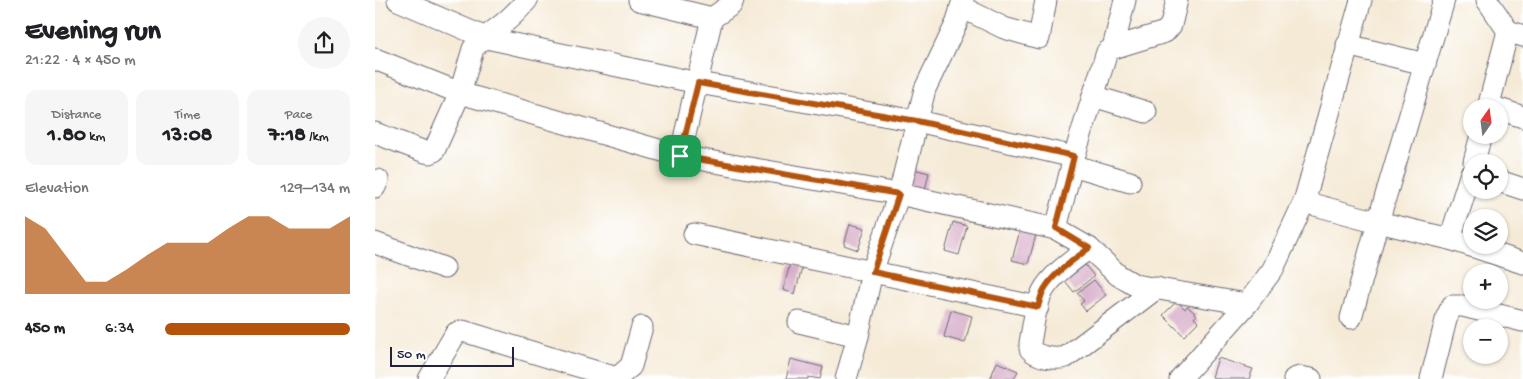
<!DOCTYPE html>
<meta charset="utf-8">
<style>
:root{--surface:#fff;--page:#f6f6f6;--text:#202124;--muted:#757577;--accent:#b45309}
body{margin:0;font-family:"Gochi Hand",sans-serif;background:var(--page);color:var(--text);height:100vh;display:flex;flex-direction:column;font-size:19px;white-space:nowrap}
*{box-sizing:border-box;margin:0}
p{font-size:16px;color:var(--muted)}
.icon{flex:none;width:28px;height:28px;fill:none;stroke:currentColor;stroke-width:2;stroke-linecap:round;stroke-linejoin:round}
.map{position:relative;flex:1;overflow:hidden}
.panel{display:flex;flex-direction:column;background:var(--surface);width:375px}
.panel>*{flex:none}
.needle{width:32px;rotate:14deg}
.buttons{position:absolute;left:1088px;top:99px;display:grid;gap:10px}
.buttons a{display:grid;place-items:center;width:45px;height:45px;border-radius:50%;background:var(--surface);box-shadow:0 1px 4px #0004;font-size:25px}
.scale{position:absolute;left:15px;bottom:12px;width:124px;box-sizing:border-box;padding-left:5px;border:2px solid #22223b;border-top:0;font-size:14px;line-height:18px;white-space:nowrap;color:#22223b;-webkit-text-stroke:4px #fff;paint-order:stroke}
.pin{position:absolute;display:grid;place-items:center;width:42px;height:42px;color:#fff;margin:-21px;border-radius:10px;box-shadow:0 2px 8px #0006}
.round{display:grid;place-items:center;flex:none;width:52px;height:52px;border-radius:26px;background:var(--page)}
.summary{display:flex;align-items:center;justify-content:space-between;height:85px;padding:0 25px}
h1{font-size:28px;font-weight:700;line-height:38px}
.figures{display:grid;grid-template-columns:repeat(3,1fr);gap:8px;height:85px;padding:5px 25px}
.figures div{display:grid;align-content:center;border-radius:12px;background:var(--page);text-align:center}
.figures b{font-size:21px;font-weight:700}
.figures small{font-size:14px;font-weight:400}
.figures p{font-size:14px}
.chart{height:140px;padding:10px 25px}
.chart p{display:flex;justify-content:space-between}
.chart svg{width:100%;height:90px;margin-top:5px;fill:var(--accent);opacity:.7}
ul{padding:0 25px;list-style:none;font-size:16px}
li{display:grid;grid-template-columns:80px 60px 1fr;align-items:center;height:38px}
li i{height:12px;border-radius:6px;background:var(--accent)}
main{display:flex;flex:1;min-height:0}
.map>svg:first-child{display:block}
</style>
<main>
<section class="panel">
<div class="summary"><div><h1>Evening run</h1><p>21:22 · 4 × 450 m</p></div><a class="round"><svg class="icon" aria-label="share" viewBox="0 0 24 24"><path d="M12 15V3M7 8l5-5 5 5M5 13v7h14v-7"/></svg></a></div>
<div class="figures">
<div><p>Distance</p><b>1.80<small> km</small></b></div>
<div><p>Time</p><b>13:08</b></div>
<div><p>Pace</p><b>7:18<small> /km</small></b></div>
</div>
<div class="chart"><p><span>Elevation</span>129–134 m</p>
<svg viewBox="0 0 160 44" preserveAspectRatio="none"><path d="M0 44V6L10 12L20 25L30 38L40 38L50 32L60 25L70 19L80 19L90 19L100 12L110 6L120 6L130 12L140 12L150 12L160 6V44z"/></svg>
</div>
<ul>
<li><b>450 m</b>6:34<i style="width:100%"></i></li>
</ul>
</section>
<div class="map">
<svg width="1148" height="379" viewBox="0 0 1148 379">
<rect width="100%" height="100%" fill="#fff"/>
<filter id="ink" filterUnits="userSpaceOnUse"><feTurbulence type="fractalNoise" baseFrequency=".02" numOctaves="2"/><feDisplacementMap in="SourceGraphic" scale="10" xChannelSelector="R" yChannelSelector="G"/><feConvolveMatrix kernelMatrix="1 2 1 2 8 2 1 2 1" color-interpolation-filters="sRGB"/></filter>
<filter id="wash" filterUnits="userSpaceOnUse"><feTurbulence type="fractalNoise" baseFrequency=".0096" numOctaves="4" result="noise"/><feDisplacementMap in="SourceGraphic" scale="20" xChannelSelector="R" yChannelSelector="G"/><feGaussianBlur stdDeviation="1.12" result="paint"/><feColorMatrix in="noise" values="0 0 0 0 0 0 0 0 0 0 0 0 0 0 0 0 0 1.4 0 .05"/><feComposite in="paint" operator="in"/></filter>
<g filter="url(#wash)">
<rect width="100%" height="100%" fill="#f5ead6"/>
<g id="blocks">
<g fill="#d7adc9">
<polygon points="535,168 554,173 549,194 533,190"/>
<polygon points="578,222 592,226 584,255 570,251"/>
<polygon points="475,224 490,228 483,250 469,245"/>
<polygon points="645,230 661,235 653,264 637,260"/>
<polygon points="707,261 719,276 699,292 687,277"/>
<polygon points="415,264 427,267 420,294 408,290"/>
<polygon points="719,280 731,295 711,311 705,304 709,301 702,293"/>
<polygon points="802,301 810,309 812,306 822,315 819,318 823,322 809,336 788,315"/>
<polygon points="576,310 597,316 590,343 569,337"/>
<polygon points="843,358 878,369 874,379 845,379 837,377"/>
<polygon points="416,359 448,367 445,379 433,377 433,379 411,379"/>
<polygon points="622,362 643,371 639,379 615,379"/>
</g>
</g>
</g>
<g filter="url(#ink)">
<use href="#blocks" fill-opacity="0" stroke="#6c6871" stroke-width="1"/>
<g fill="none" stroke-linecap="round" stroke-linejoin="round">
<defs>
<g id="minor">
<polyline points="23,0 111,38 323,83 542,121 699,157"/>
<polyline points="264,0 337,18"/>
<polyline points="1112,0 1133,31 1148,36"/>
<polyline points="586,7 629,28 664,38 671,0"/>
<polyline points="972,45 1050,64"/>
<polyline points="738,48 750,0"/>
<polyline points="0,59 85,93 305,156 524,194 681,229 714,248 743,275 760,285 872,304"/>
<polyline points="718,96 771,112"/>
<polyline points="1113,108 1133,31"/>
<polyline points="1124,109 1148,117"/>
<path d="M 0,133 L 50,152 L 55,153 L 59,151 L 85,93 L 98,49 C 103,41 121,30 129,23 C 138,16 145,8 152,0"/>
<polyline points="305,156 337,18 356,5 358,0"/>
<polyline points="1099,162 1106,135"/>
<polyline points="697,165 755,182"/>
<polyline points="1124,181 1148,189"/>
<polyline points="0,187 3,180"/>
<polyline points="929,202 1003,222 1075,239 1148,263"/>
<polyline points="681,229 699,157 732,52 738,48 790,32 796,25 802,0"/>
<polyline points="319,234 663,307"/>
<polyline points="1075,239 1096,173"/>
<polyline points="0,243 69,268"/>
<path d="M 714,248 C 699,260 678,273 668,291 C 660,306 658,327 655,343 L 655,349 C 662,357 680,360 691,357 L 782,288"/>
<polyline points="976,318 1003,222 1069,0"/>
<polyline points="424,322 483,336"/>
<polyline points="54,379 81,333 88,331 242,378"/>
<polyline points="241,379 256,366 267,327"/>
<polyline points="471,379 483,336 497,272 524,194 550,89 582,22 588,0"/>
<polyline points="805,379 872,304 898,269 929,202 986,0"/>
<polyline points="919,379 925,377 936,379"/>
<polyline points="1056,379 1072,316 1077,306 1088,306 1148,321"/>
</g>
</defs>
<use href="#minor" stroke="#6c6871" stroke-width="23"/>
<use href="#minor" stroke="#fff" stroke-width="21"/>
</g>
</g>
<g fill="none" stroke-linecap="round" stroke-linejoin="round" filter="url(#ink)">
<defs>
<path id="route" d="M 323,83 L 542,121 L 699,156 L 681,228 L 714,248 C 699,260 680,272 670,288 C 666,294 665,301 663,307 L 498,272 L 524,194 L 305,156 Z"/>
</defs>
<use href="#route" stroke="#fff" stroke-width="10"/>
<use href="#route" stroke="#b45309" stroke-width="6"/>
</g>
</svg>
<div class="buttons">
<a><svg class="needle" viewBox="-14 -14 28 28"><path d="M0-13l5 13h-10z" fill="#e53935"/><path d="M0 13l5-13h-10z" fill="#757577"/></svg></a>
<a><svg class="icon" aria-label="locate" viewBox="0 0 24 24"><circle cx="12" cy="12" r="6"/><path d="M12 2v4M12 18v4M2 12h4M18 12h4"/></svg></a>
<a><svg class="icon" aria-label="layers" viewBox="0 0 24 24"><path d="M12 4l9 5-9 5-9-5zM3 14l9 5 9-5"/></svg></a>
<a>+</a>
<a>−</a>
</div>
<div class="scale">50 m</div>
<div class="pin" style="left:305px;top:156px;background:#1e9e55"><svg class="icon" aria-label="arrive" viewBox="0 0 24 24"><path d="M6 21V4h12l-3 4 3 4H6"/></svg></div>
</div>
</main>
